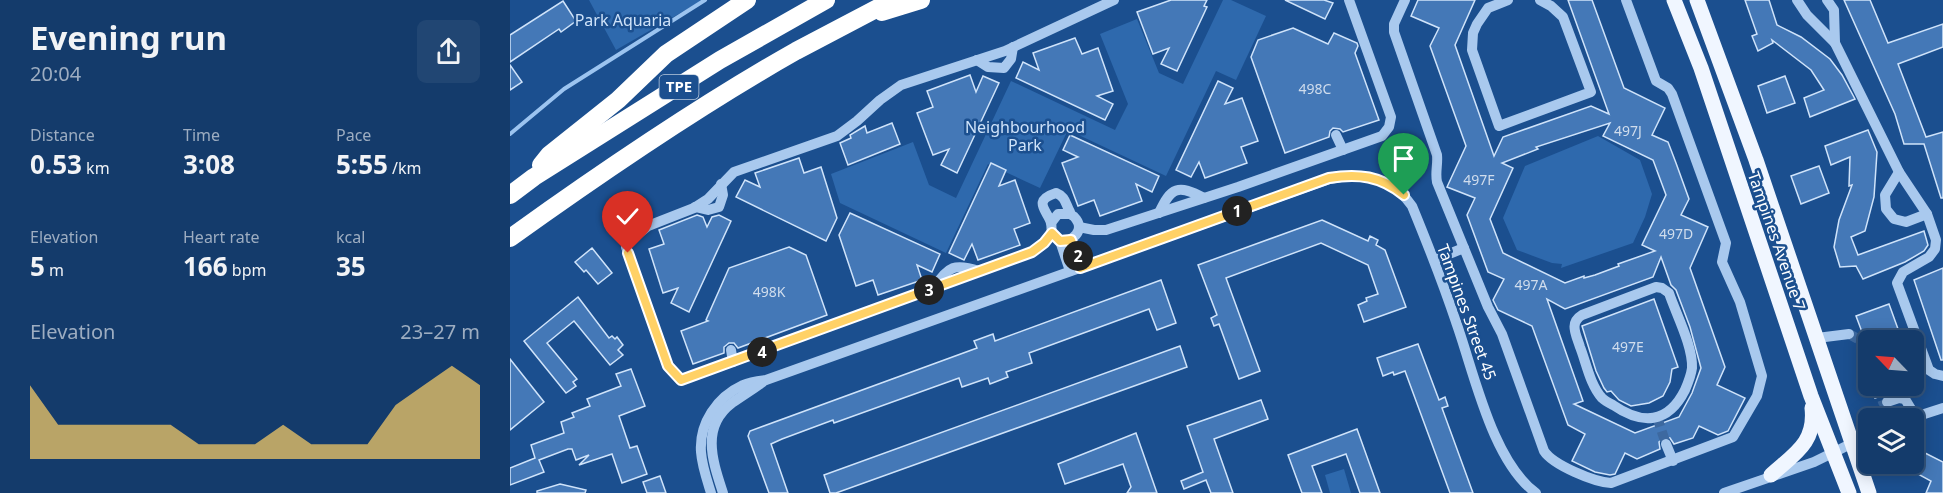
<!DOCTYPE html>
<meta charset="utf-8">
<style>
:root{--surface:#143b6b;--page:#214673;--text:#f1f3f6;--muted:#9dadc1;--line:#33557e;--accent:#ffd166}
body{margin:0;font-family:"Noto Sans",sans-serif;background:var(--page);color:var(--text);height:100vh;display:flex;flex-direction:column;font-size:22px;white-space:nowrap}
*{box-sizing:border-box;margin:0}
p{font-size:20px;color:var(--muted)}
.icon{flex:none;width:33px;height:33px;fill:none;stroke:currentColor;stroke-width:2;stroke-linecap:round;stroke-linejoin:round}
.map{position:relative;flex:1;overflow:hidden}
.details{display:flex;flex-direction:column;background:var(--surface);width:510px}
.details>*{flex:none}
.needle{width:39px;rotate:295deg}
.tools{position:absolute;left:1348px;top:330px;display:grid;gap:12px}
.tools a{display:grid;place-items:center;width:66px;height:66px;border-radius:9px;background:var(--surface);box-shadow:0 3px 15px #0003,0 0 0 2px var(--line);font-size:30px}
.pin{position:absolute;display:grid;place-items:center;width:51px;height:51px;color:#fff;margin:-62px -26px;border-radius:50% 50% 50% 0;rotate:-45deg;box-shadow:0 0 6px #0007}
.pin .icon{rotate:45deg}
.km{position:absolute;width:30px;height:30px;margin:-15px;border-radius:50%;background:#222;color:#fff;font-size:16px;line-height:30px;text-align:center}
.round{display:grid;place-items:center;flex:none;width:63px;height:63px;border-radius:9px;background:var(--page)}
.head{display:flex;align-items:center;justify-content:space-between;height:102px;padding:0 30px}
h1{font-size:33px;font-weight:700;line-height:45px}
.figures{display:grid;grid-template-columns:repeat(3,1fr);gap:9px;height:102px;padding:6px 30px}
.figures div{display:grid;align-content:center}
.figures b{font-size:26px;font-weight:700}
.figures small{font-size:16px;font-weight:400}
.figures p{font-size:16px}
.chart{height:168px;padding:12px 30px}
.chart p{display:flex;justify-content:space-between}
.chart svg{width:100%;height:108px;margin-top:6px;fill:var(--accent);opacity:.7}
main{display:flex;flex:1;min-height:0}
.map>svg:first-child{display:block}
</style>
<main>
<section class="details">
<div class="head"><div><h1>Evening run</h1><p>20:04</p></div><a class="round"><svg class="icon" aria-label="share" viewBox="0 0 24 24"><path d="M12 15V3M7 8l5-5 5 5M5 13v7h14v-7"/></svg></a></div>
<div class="figures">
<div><p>Distance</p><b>0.53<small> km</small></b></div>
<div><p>Time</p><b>3:08</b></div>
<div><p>Pace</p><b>5:55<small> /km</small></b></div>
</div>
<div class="figures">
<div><p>Elevation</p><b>5<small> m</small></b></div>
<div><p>Heart rate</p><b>166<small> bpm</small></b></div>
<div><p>kcal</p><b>35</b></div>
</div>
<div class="chart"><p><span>Elevation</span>23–27 m</p>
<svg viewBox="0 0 160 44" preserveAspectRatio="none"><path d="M0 44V14L10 30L20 30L30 30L40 30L50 30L60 38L70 38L80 38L90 30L100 38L110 38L120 38L130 22L140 14L150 6L160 14V44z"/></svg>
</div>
</section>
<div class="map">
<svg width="1433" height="493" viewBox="0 0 1433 493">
<rect width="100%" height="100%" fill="#1b4f8f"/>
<g fill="#2e69ad">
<polygon points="79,0 193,0 106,50"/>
<polygon points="713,0 721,0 756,16 726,80 706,71 656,176 558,130 530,188 478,164 436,253 330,203 321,174 403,142 419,185 446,198 501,81 605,130 618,104 590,34 627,19 649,73 673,84"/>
<polygon points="1088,136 1130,160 1142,194 1135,217 1123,243 1051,268 1052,264 1042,263 1007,250 993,218 1015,166"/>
<polygon points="834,469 841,493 820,493 815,475"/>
</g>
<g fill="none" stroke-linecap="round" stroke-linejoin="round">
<polyline stroke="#9cc4f0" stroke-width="4" points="0,134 54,89 195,0"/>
</g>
<g fill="#4478b7" stroke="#cfe3fa" stroke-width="1.5" fill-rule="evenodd">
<polygon points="661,0 697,0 694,6 697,7 667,71 651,64 659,48 643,54 627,12"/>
<polygon points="775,0 814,0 823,3 815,19"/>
<path d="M 908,0 L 965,0 L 945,45 L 984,156 L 993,137 L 1081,106 L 1099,114 L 1058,0 L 1082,0 L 1114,88 L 1155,108 L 1142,135 L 1158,142 L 1166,163 L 1179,199 L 1171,215 L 1198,227 L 1180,268 L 1215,367 L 1207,385 L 1235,398 L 1218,431 L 1208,435 L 1189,426 L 1183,438 L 1164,444 L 1160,438 L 1154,437 L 1149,442 L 1150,449 L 1127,459 L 1115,453 L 1105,474 L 1100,475 L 1085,472 L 1062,461 L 1075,434 L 1058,425 L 1022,326 L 988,310 L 983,300 L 994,279 L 978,272 L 957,215 L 965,198 L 937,187 L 956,146 L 920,46 L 929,28 L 901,16 ZM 1100,123 L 1093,136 L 1143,160 L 1156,195 L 1132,245 L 1145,251 L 1108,264 L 1109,266 L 1085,275 L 1074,278 L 1074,276 L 1055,283 L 993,253 L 980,219 L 1003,168 L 992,163 L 1028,149 L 1026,147 ZM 1151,257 L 1161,285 L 1166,290 L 1180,327 L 1191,368 L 1182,393 L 1169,417 L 1125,433 L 1064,404 L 1073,401 L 1037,299 L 1055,309 L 1143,277 Z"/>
<polygon points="1235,0 1259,0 1267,25 1291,37 1320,59 1332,75 1345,99 1300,117 1294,98 1314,90 1301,70 1262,40 1263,43 1248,51 1242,36 1247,34"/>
<polygon points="1334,0 1360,0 1378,43 1433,24 1433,47 1388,64 1416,137 1433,132 1433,198 1431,198 1414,144 1394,144 1385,114"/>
<polygon points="53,1 66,21 51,32 49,29 0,62 0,35"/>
<polygon points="783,28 818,44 824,33 847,43 848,46 845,53 869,120 833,132 830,129 823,128 820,131 819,137 775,153 741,57 748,40"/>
<polygon points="565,38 572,54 588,48 603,91 587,96 603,104 595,120 506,78 513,62 529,70 523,53"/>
<polygon points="0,65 12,82 0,90"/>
<polygon points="460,75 466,92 473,76 489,83 447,173 431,165 439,149 423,155 407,113 423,107 417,91"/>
<polygon points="1275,76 1285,103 1257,113 1248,86"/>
<polygon points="708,81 723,88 715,104 732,98 748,141 731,147 737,163 695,178 689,162 681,177 666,170"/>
<polygon points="382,123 390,144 338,165 330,143 341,138 340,135 355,126 357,133"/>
<polygon points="1358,130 1367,152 1364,197 1355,231 1341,237 1348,255 1414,231 1418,245 1414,251 1395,262 1353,279 1346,266 1330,267 1324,247 1329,220 1342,185 1339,186 1340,157 1321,165 1315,146"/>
<polygon points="560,135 649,176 642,192 626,184 632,201 590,216 584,200 568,206 552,163 568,157 553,150"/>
<polygon points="289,158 294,173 311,167 327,218 316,241 226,197 235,180 250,187 245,173"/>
<polygon points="481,163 496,170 489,186 505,180 520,223 504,229 510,245 468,260 462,244 454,260 439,253"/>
<polygon points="1309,166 1319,193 1291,204 1281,176"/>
<polygon points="340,213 430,254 422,272 407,265 412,280 368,295 363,280 346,286 329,235"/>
<polygon points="187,215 193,217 197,227 202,217 209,215 221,221 179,312 161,303 168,288 153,293 139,249 154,244 149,230"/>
<polygon points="812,220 858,241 860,236 868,240 866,245 875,250 896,307 854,322 848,305 857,301 856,298 868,294 858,265 811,243 716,278 750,371 729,379 709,324 704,326 701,318 707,315 688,265"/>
<polygon points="279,247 296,255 317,315 228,348 224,343 219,343 214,347 214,353 183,364 171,331 198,321 196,320 219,268"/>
<polygon points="82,248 102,273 88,284 76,270 74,272 65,262"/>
<polygon points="1433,268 1433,360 1431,360 1404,280"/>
<polygon points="651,280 666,323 647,330 639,309 519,353 522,363 496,372 498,377 480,384 478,378 452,387 449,378 324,423 323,420 272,439 261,444 278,493 259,493 238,436 240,431 467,348 464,341 483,334 485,341"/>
<polygon points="68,297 99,338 102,336 105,339 107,337 113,345 108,350 113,355 100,365 64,321 37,343 67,379 63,382 66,386 56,393 14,341"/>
<polygon points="1144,299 1168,367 1162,369 1160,382 1153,396 1139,403 1121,406 1109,400 1101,391 1097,392 1094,388 1086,371 1072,326"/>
<polygon points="1379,304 1392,340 1355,340 1346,316"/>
<polygon points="908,344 929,400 935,397 938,406 932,408 963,493 940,493 895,371 884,375 883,372 873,376 867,358"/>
<polygon points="670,346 677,367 326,493 320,493 314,475"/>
<polygon points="0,359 34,402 0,430"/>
<polygon points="121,369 135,406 109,416 120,448 127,446 137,474 112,483 102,454 69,465 79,455 66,460 62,449 58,449 29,460 34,472 0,485 0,468 25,458 21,445 54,433 51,422 64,417 62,413 80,406 77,399 111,386 106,374"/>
<polygon points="1361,386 1397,386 1397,387 1365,398"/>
<polygon points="751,400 758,419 704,439 723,493 701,493 696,480 674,489 671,481 693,472 677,426"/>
<polygon points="847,429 870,493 850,493 836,454 802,466 812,493 792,493 778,455"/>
<polygon points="626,433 647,493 617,493 621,487 613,464 555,484 548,464"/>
<polygon points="1415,453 1433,462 1433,493 1416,493 1421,481 1406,473"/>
<polygon points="150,476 156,493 137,493 133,482"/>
<polygon points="50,484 76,490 75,493 27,493 27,491"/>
</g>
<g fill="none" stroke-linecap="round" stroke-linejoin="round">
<g stroke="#3d69a0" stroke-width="10" stroke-dasharray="10 5" stroke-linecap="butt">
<polyline points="1339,334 1350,340 1359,365"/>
<polyline points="1367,386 1373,402 1377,402"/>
<polyline points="1147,417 1156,444"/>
</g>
<g stroke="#a9c9ee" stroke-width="10">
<path d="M 895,0 L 884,24 L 884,32 L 927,155 C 928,165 925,172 927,182 L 978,307 L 992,334 L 1034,451 C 1043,465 1084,482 1101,483 L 1223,437 L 1247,396 L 1252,376 L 1230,302 L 1212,262 L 1216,243 L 1162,94 L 1158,88 L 1146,81 L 1116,0"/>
<polyline points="998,0 978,8 967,24 963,33 962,50 989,126 1081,92 1053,17 1041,6 1030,0"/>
<polyline points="1287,0 1297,15 1325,43 1389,172 1417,214 1426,240 1425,249 1419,257 1393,272 1387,283 1419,370 1425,374 1433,376"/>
<polyline points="1317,0 1324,10 1325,43"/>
<polyline points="467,60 478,67 494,68 501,59 503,47"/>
<polyline points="826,135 833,150"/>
<polyline points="1389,172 1375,195 1376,209 1384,219 1396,222 1417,214"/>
<polyline points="185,207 198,210 209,207 213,195 211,184"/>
<path d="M 649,213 C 661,187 668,184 694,198"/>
<polyline points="541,223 548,214 560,214"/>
<polyline points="569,227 584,230 596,230 728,187 872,136 879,127 881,117 839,0"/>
<polyline points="542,233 533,243 522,252 171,380 158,366 116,247 118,242 138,226 184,208 198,199 224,172 327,136 347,121 370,100 391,85 495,51 604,0"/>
<polyline points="561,240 570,268"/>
<path d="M 550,241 C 562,242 575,231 566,219 C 562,213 562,218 560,212 C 555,203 556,197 546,193 C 521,201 538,211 541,223 C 542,227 541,230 542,233 L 550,241 L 560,271"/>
<polyline points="924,260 954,248"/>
<path d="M 1146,287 L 1152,288 L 1159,293 C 1166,314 1183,346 1182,368 C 1181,376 1178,383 1175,390 C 1158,424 1132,425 1103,405 C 1099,403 1095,401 1092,398 C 1080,385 1076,362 1070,347 C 1066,334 1059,323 1072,315 Z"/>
<path d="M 424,288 C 438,266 445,263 469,271"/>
<polyline points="1307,338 1339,334"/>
<polyline points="221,350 223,362"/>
<polyline points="1377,402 1389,398 1395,399 1406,417"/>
<polyline points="1402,418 1433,408"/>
<polyline points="1156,444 1163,461"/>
<path d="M 201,493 C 197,480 192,466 191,452 C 189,423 207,397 233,385 C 240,382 248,381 256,380 L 819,179 C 852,172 882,177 902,206 C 918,245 933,283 946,322 C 964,372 982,461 1026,493"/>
<path d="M 213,493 C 203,462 190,427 222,403 C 232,396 243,389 253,382"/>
<polyline points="1214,493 1304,462 1359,435"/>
</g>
<g stroke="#f0f6ff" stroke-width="15">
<polyline points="1164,0 1191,68 1301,396 1339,493"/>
<polyline points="1187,0 1246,160 1359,493"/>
<path d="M 1261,475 C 1284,454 1306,443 1302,408"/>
</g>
<g stroke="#fff" stroke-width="18">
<polyline points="372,12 411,0"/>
<polyline points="31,165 39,155 108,100 156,54 237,0"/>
<polyline points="0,195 24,177 210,60 316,0"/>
<path d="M 0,238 C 92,172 187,107 286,51 C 318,34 351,17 383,0"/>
</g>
</g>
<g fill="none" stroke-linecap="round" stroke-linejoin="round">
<defs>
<path id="route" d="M 118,253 L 158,366 L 171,380 L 522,252 L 534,243 L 542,233 L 550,241 L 561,240 L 570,268 L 819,178 C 848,173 871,176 894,195"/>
</defs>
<use href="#route" stroke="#fff" stroke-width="12"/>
<use href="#route" stroke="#ffd166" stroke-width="8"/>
</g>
<g text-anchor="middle" stroke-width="5" stroke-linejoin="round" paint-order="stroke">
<g font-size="14" fill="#d0dded">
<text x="805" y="94">498C</text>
<text x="1118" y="136">497J</text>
<text x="969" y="185">497F</text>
<text x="1166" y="239">497D</text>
<text x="1021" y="290">497A</text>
<text x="259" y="297">498K</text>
<text x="1118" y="352">497E</text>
</g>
<rect fill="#1b4f8f" stroke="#bbcadd" stroke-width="1.5" x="149.5" y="75" width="39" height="24" rx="4.5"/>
<g font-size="15" font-weight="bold" fill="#fff">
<text x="169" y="92">TPE</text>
</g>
<g font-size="16" fill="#cfe3fa" stroke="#1b4f8f">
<text x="113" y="26">Park Aquaria</text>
<text x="515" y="133">Neighbourhood<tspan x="515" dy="18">Park</tspan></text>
</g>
<g font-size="16" fill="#fff" stroke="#1b4f8f">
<text transform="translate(1267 241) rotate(71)" y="6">Tampines Avenue 7</text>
<text transform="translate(957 312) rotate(70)" y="6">Tampines Street 45</text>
</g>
</g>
</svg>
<div class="tools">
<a><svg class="needle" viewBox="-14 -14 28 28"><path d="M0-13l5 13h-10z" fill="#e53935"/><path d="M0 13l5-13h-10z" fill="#9dadc1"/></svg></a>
<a><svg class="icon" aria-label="layers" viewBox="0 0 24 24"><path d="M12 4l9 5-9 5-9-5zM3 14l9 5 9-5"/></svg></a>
</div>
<div class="pin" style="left:894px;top:195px;background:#1e9e55"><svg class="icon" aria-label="arrive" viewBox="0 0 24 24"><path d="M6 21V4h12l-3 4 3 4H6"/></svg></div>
<div class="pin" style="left:118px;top:253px;background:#d93025"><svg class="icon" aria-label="check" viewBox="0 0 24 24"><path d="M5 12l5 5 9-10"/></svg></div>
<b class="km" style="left:727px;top:211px">1</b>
<b class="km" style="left:568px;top:256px">2</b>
<b class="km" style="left:419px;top:290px">3</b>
<b class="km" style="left:252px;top:352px">4</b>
</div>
</main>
